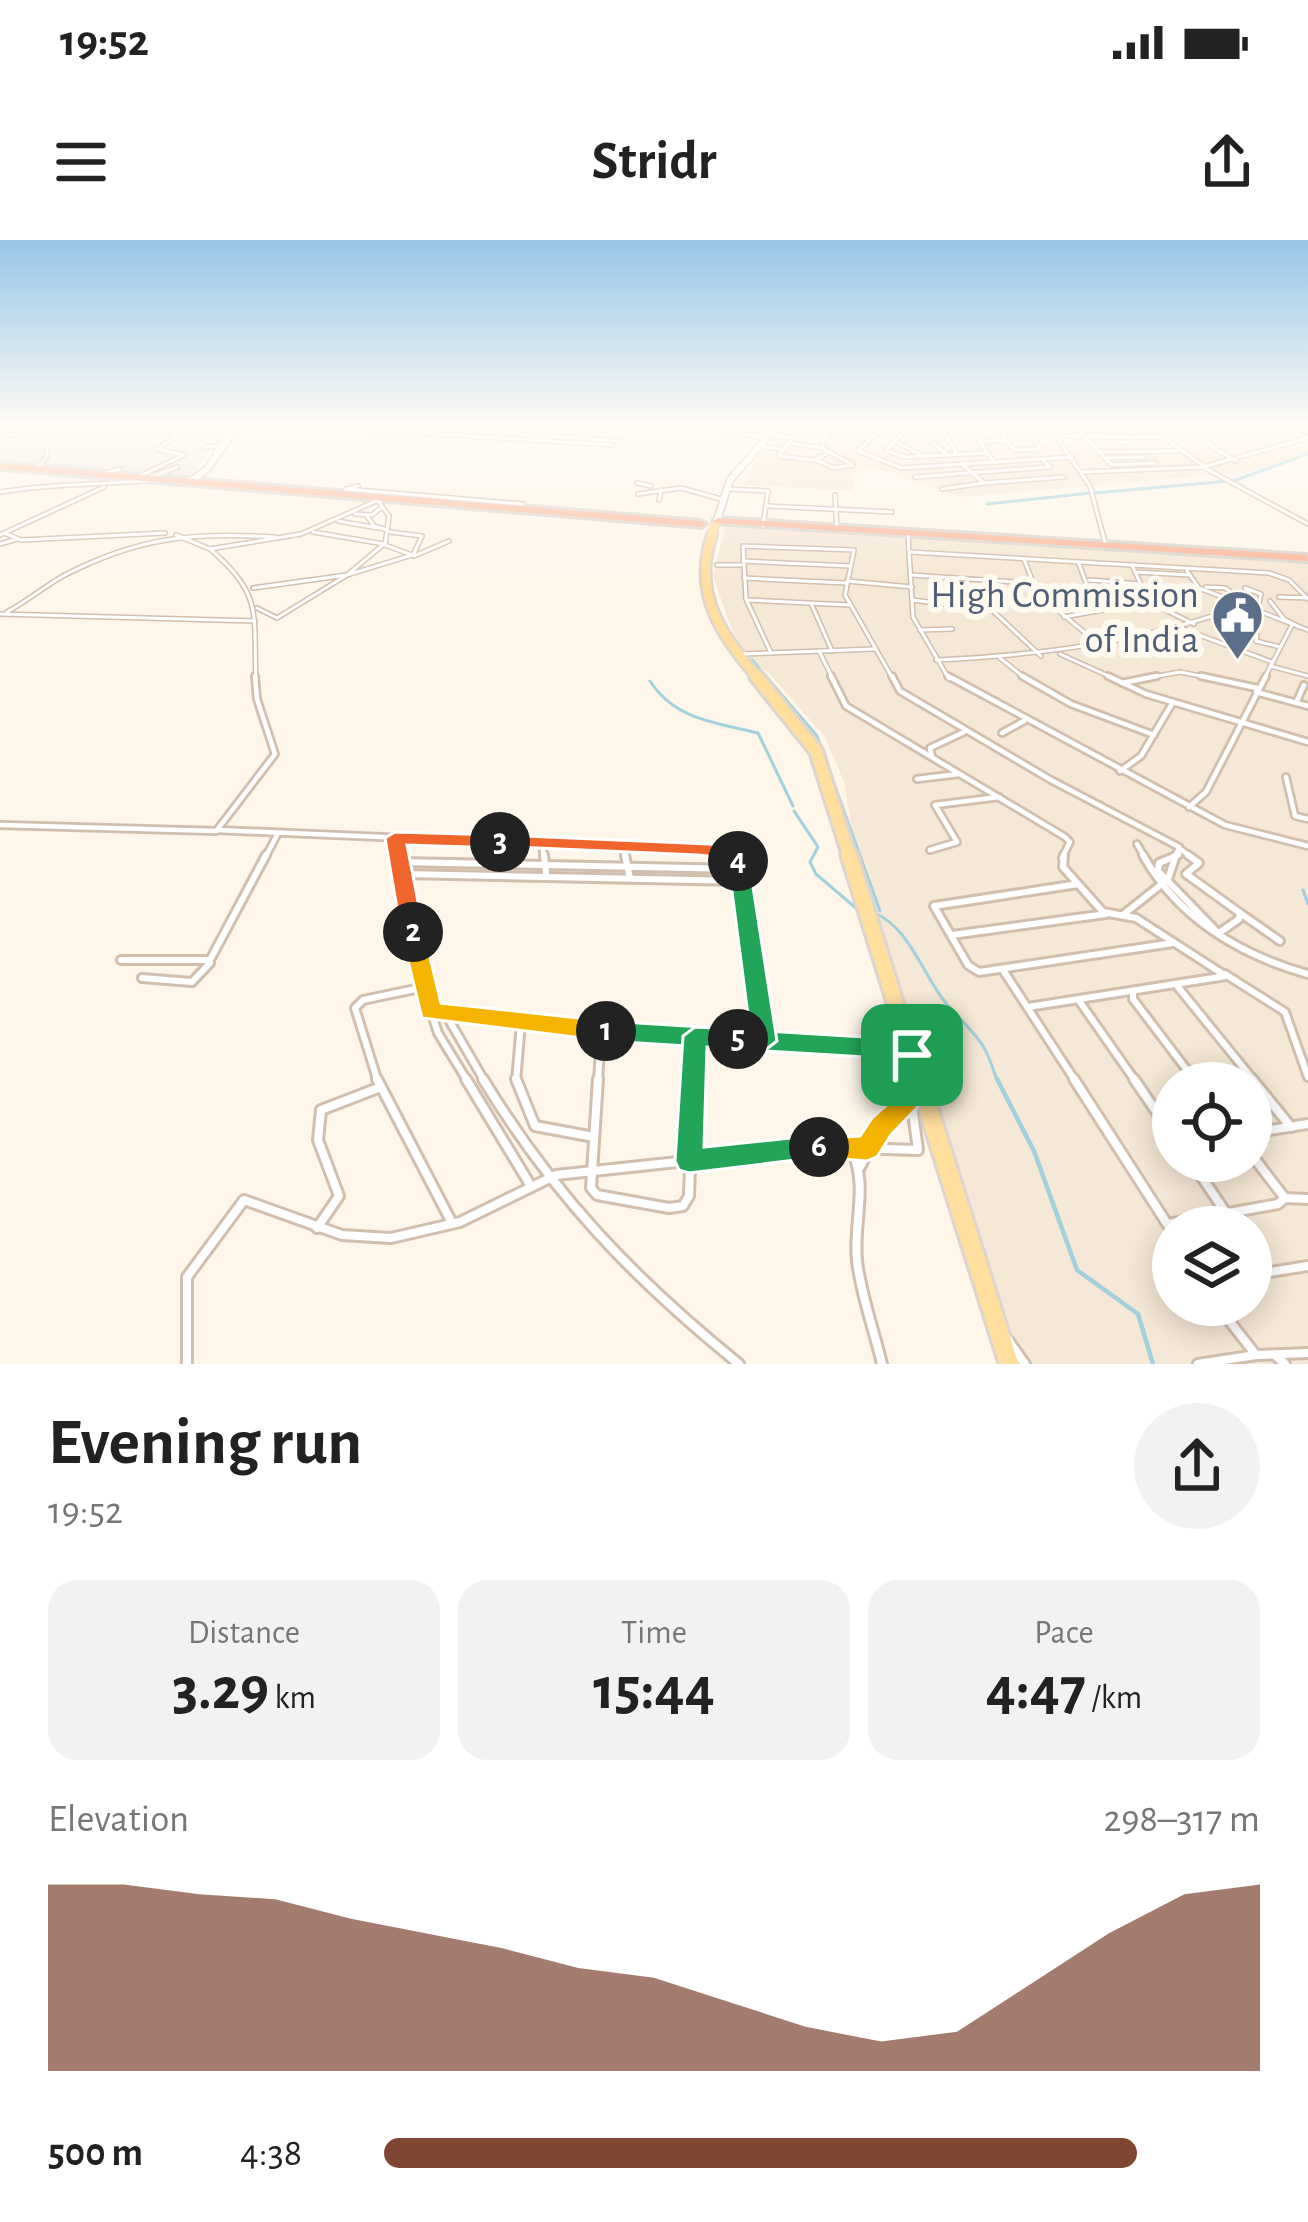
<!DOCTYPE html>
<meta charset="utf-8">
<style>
:root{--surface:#fff;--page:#f2f2f2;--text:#222;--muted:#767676;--accent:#7e4633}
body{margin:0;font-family:"Alegreya Sans",sans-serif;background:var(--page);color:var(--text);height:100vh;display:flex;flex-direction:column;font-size:45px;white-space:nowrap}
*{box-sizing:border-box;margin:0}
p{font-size:39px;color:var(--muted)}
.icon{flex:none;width:66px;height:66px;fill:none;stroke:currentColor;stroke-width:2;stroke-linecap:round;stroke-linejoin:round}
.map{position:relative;height:1124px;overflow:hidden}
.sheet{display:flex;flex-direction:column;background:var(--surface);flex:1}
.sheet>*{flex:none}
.controls{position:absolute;left:1152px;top:822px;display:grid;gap:24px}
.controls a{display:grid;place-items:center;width:120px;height:120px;border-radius:50%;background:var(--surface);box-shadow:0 6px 30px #0003;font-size:60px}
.pin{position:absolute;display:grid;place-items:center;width:102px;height:102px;color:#fff;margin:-51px;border-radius:24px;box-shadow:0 6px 18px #0006}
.km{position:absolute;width:60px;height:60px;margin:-30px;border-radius:50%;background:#222;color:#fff;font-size:33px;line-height:60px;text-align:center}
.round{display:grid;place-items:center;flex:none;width:126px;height:126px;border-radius:63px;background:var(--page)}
.headline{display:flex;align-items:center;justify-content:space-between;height:204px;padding:0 48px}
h1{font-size:66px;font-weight:700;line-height:90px}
.figures{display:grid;grid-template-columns:repeat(3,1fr);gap:18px;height:204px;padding:12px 48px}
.figures div{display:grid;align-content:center;border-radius:30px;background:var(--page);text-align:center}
.figures b{font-size:60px;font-weight:700}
.figures small{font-size:33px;font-weight:400}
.figures p{font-size:33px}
.chart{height:336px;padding:24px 48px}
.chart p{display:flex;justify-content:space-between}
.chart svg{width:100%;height:216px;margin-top:12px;fill:var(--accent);opacity:.7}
ul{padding:0 48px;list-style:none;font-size:39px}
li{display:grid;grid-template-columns:192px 144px 1fr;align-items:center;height:90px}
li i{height:30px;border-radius:15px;background:var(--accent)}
.status{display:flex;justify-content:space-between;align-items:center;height:84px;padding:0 60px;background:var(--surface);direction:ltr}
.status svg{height:33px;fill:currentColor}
header{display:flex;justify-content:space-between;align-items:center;height:156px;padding:0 48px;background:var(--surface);font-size:54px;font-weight:700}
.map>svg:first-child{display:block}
</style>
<div class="status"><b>19:52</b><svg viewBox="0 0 49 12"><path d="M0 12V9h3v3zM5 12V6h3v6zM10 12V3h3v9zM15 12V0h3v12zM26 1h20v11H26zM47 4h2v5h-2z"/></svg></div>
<header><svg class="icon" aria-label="menu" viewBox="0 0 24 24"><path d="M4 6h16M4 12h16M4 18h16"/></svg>Stridr<svg class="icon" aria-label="share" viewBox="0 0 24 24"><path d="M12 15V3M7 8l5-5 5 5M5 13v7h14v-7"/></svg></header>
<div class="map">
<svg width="1308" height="1124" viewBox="0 0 1308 1124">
<rect width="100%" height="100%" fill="#fef6e9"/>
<g fill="#f6e8d6" fill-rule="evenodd">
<polygon points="798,184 1308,184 1308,213 1250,232 960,257 874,227 853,234 854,251 744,245 757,215"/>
<path d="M 725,287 L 1308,320 L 1308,1124 L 1022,1124 L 856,614 L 844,542 L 825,497 L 769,433 L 742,417 L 736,402 L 713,336 ZM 1173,843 L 1251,843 L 1251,921 L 1173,921 ZM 1173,987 L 1251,987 L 1251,1065 L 1173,1065 Z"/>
</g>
<polygon fill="#efe8e2" points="0,184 230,184 190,238 0,224"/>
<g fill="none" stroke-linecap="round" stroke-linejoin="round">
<g stroke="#a1d1dc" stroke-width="3">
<polyline points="1233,241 1308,214"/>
<polyline points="1095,253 1229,241"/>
<polyline points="987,264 1090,253"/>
<polyline points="752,420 817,496 868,638"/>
<path d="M 650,441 C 675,480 717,483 758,493 L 793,566"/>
<polyline points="794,571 818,607 810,622 816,634 857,669"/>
<polyline points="869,640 880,671"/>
<polyline points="1303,650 1308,664"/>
<path d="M 875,673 C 910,689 922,733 945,762 C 957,777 973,790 983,806 C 990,817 993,831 998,842"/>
</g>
<polyline stroke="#a1d1dc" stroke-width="4.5" points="997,839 1034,911 1077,1030 1138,1074 1153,1124"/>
<defs>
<g id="street-far3">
<polyline points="88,184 105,184"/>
<polyline points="286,184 577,203 596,184"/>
<polyline points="694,184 765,198"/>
<polyline points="794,184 828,192"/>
<polyline points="886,184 858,211 902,228 1072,217"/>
<polyline points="968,184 994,222"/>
<polyline points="1047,184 1090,246 1106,306"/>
<polyline points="1071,184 1112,225 1155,223"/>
<polyline points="1174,184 1199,184"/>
<polyline points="1224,184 1237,189 1276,186"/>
<polyline points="884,186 972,191"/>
<polyline points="1278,187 1307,197"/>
<polyline points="197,188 226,193"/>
<polyline points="908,188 886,211 906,217 988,213"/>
<polyline points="816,189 800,190 778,216 815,220 826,214"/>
<polyline points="1164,190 1204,195 1212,207 1236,221"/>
<polyline points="943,191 956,212"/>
<polygon points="1000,192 1027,192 1041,209 1014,210"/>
<polyline points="769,195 793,198"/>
<polyline points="0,196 85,184"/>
<polyline points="1057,196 1165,197"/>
<polyline points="760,197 767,184"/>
<polyline points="925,198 947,214"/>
<polyline points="1166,199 1205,227"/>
<polyline points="542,201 546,196 619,201"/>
<polyline points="980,201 1004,201"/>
<polyline points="896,202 923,216"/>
<polyline points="1119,202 1131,202 1126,196"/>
<polyline points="580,203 613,205"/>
<polyline points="789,203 822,208 853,225 834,228 816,220"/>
<polyline points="757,206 782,209"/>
<polyline points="205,207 219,206"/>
<polyline points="822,208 827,192 841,184"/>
<polyline points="216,211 234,184"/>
<polyline points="1099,212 1176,211"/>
<polyline points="1107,218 1144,217"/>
<polyline points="963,225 984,243 1064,237"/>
<polyline points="1203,227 1308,284"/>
<polyline points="36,229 46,218 48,206"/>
<polyline points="1082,232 1203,227 1308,198"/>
<polyline points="102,235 120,229"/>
<polyline points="138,237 184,215 157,209 178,196 171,191 199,184"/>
<polyline points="151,237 177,227"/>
<polyline points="915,237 1050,227 1042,219"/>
<polyline points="637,243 651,246"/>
<polyline points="346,249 523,264"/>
<polyline points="346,249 358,246"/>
<polyline points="726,249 768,251 763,286"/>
<polyline points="942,249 984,243"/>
<path d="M 0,252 C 52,243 102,245 155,240"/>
<polyline points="638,254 681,248 721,259"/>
<polyline points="835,255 837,289"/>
<polyline points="659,260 661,250"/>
<polyline points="767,266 892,272"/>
<polyline points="355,274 372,275 381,268"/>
<polyline points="367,276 374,286 388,290"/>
<polyline points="338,281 378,288"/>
<polyline points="313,292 384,304"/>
<polyline points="390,292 422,296 414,313"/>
<polyline points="4,293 21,300 165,293"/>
<polyline points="0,295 104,247"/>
<polyline points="176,295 210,309"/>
<polyline points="908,295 913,377 949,439"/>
<polyline points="0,304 17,299"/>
<polyline points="910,312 1269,333 1289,340 1308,359"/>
<polyline points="414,316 449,301"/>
<polyline points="1024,319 1037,353 1101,406"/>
<polyline points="743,321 851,326"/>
<polyline points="1079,324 1092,359 1104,370"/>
<polyline points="717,325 741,325"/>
<polyline points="1132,325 1149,362 1194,384"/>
<polyline points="1187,331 1199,348 1308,390"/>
<polyline points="1135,332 1190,335"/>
<polyline points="911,335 1031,343"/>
<polyline points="744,338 846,343"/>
<polyline points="1089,340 1140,344"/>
<polyline points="847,341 912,347"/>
<polyline points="1206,347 1225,348 1248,364"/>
<polyline points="253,348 347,335 384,304"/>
<polyline points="1279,357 1308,358"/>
<polyline points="747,360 849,365"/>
<polyline points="912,360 992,370 1041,416"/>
<polyline points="1270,361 1284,379 1299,387"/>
<polyline points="811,363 832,411"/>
<polyline points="257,368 277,378 347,335 412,315 385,305 389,276 379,262"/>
<polyline points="1249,369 1259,363 1261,354 1245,348 1252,357 1250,363"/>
<path d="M 7,372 C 27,361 44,347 63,336 C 138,297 192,292 275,297"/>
<polyline points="0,374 255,381"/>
<polyline points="1064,377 1147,362"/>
<polyline points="1183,389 1272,422"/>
<polyline points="920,390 952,389"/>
<polyline points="1257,395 1256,401 1280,407"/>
<polyline points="819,411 833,439"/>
<polyline points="771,413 746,359 743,306 854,310 845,355 893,439"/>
<polyline points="742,414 874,409"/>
<polyline points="1060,414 1115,439"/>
<polyline points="1000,418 1026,439"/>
<path d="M 936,420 C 1042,415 1142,402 1242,366"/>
<polyline points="1270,426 1308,436"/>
<path d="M 256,439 C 253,374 264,355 210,309 L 301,294 L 383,258"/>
<polyline points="1141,439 1180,432 1216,439"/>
<polyline points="1264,439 1292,385"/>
</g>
<g id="street-far2">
<polyline points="255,436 257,459 275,514 217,590 732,612 738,618"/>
<polyline points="831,436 846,466 1065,597 1070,602 1062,618"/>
<polyline points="892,436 900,451 1051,540 1179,607 1175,618"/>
<polyline points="948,436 1225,585 1308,606"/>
<polyline points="1022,436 1071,464 1154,495"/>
<polyline points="1108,436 1146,454 1308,502"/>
<polyline points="1201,436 1257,448"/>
<polyline points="1122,443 1157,436"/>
<polyline points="1256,452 1308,466"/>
<polyline points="1296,463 1304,445"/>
<polyline points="1002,493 1024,481"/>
<polyline points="932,517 930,508 964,492"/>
<polyline points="1120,531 1141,516 1173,462"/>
<polyline points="1286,537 1295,576 1308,579"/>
<polyline points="917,539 959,534"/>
<polyline points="1189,567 1206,552 1266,436"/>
<polyline points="0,585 216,591"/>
<polyline points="395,598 399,618"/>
<polyline points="542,603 544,618"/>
<polyline points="1137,604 1145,618"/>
<polyline points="623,608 625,618"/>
<polyline points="1179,608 1192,618"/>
<polyline points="930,610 957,602 935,565 999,557"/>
<polyline points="265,618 277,595"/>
<polyline points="1171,618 1179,614"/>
</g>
<g id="street-far1">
<polyline points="398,615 425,753 438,793 468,842"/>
<polyline points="544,615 546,633"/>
<polyline points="625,615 630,638"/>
<polyline points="735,615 764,801"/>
<path d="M 1143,615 C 1178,678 1240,715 1308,734"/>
<polyline points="1178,615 1159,623 1158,631 1220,695"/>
<polyline points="1188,615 1199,623 1186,634 1240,673 1239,679 1219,693"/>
<polyline points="399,622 739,629"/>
<polyline points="402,634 742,641"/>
<polyline points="1078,644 934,666 968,725 979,732 1173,703"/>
<polyline points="1240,673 1280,701"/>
<polyline points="1124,674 1168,639 1176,615"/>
<polyline points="952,695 1106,674"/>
<polyline points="121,720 210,720 266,615"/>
<polyline points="1003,730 1076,842"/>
<polyline points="1225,734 1285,772 1308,837"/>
<polyline points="142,738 192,742 210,723"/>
<polyline points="1178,747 1255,842"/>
<polyline points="1133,752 1133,759 1196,842"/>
<polyline points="1080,762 1136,842"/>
<polyline points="1028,767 1226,736 1136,678 1103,672 1063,627 1064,615"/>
<polyline points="431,771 601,791 881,808 906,815"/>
<polyline points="445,773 485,842"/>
<polyline points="378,842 355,768 363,760 425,747"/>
<polyline points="516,842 521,783"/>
<polyline points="598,842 601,791"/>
<polyline points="693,842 695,796"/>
</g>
<g id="street">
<polyline points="377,839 452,983"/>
<polyline points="466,839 529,943"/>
<path d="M 483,839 C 554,956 634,1039 739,1124"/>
<polyline points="516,839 535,886 594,897"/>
<polyline points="598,839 591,948 597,955 669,968 683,966 689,956 693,839"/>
<polyline points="1074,839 1173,993"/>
<polyline points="1134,839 1173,896"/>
<polyline points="1194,839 1197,843"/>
<polyline points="1252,839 1291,887"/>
<polyline points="1251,893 1308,884"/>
<path d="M 851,908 C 869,947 853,981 857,1021 C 861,1055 874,1090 882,1124"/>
<polyline points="1251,914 1284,957"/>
<polyline points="1191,921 1226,973"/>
<polyline points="860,927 881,886 908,860"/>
<polyline points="1168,984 1278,964 1285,958 1308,959"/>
<polyline points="317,988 339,956 318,900 321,870 378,848"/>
<polyline points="1251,1035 1308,1026"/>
<polyline points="1211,1065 1224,1074 1256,1115 1308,1113"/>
<polyline points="1008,1100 1025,1124"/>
<polyline points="1276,1116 1285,1124"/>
<polyline points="187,1124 187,1037 244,960 342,995 391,998 460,982 556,935 818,907 918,910 911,858"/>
<polyline points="1198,1124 1256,1115"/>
</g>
<g id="secondary">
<polyline points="190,242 208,228 238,184"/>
<polyline points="717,280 730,240 779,184"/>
</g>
<polyline id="primary-far4" points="711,298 715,285"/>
<path id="primary-far3" d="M 712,295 C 692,353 721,396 759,439"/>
<polyline id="primary-far2" points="756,436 816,511 850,618"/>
<polyline id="primary-far1" points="849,615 920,842"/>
<polyline id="primary" points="919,839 1009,1124"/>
<g id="highway">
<polygon points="0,223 701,281 706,284 701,287 0,229"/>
<polygon points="718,278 1307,315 1308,321 715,283 713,281"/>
</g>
</defs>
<use href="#street-far3" stroke="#d1bead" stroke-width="6"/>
<use href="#street-far2" stroke="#d1bead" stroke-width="10"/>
<use href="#street-far1" stroke="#d1bead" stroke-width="12"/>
<use href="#street" stroke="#d1bead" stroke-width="14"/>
<use href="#secondary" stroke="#d7c0ac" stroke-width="9"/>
<use href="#primary-far4" stroke="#dcd5d0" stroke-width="10"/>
<use href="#primary-far3" stroke="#dcd5d0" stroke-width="14"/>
<use href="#primary-far2" stroke="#dcd5d0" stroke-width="18"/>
<use href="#primary-far1" stroke="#dcd5d0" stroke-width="21"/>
<use href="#primary" stroke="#dcd5d0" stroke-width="24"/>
<use href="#highway" stroke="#dcd5d0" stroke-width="6"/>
<use href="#street-far3" stroke="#fff" stroke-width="3"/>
<use href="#street-far2" stroke="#fff" stroke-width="4.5"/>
<use href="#street-far1" stroke="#fff" stroke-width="6"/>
<use href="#street" stroke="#fff" stroke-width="8"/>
<use href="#secondary" stroke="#fff" stroke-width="6"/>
<use href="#primary-far4" stroke="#ffde9e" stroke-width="8"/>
<use href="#primary-far3" stroke="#ffde9e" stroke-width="9"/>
<use href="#primary-far2" stroke="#ffde9e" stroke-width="12"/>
<use href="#primary-far1" stroke="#ffde9e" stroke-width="15"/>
<use href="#primary" stroke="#ffde9e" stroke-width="18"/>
<use href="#highway" fill="#fbb89c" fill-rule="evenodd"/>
</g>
<linearGradient id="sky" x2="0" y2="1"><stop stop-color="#96c6e8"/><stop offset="0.54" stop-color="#fffbf5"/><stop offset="1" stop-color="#fffbf5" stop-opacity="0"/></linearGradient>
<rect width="1308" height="342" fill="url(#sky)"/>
<polygon fill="#22a559" stroke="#fff" stroke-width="3" points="606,781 881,798 921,808 924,815 912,825 881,818 606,801 594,791"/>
<polygon fill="#f5b400" stroke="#fff" stroke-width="3" points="413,685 424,692 441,763 606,781 619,791 615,798 606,801 422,778 401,692"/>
<polygon fill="#f0652b" stroke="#fff" stroke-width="3" points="395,592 500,595 510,602 500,608 407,605 424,692 413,700 401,692 385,598"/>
<polygon fill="#f0652b" stroke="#fff" stroke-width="3" points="500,595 732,605 740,607 749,621 738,628 726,618 698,615 493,606 493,597"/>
<polygon fill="#22a559" stroke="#fff" stroke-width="3" points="738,614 749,621 777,801 764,811 738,809 725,799 729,792 750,790 728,621"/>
<polygon fill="#22a559" stroke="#fff" stroke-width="3" points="695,787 738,789 750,799 738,809 707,807 704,907 819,895 829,899 833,907 829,916 689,933 679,930 675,921 683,796"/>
<polygon fill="#f5b400" stroke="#fff" stroke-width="3" points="912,805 921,808 935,849 891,895 877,917 867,921 809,916 805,907 809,899 860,896 872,878 908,846 899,815"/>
<defs>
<symbol id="civic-pin" viewBox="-11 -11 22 30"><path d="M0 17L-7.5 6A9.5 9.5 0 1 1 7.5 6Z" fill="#5c6f8a" stroke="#fffaf0"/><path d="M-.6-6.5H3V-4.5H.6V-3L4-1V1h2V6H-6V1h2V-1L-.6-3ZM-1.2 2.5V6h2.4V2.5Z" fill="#fff"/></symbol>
</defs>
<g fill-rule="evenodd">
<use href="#civic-pin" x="1208" y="346" width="59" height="81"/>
</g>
<g text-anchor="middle" stroke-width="12" stroke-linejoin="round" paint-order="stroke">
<g font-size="39" fill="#4e5e75" stroke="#fffaf0" text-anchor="end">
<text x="1199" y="367">High Commission<tspan x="1199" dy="45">of India</tspan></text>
</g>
</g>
</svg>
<div class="controls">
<a><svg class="icon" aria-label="locate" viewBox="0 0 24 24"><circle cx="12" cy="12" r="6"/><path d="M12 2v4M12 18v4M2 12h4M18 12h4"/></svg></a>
<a><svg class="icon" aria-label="layers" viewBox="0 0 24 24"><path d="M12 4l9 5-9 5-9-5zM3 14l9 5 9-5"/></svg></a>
</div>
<div class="pin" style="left:912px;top:815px;background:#1e9e55"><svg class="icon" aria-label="arrive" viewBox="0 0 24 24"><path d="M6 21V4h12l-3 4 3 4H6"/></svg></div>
<b class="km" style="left:606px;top:791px">1</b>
<b class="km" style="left:413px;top:692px">2</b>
<b class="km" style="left:500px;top:602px">3</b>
<b class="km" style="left:738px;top:621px">4</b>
<b class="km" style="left:738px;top:799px">5</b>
<b class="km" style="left:819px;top:907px">6</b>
</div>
<section class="sheet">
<div class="headline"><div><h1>Evening run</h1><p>19:52</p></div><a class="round"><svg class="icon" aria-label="share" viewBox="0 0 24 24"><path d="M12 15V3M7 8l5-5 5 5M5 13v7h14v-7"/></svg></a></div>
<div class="figures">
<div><p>Distance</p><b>3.29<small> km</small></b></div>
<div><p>Time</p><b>15:44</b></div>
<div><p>Pace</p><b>4:47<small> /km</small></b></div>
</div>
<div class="chart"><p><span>Elevation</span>298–317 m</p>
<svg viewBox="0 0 160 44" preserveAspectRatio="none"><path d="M0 44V6L10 6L20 8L30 9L40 13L50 16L60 19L70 23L80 25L90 30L100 35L110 38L120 36L130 26L140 16L150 8L160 6V44z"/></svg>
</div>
<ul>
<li><b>500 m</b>4:38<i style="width:86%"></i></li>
</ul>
</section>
